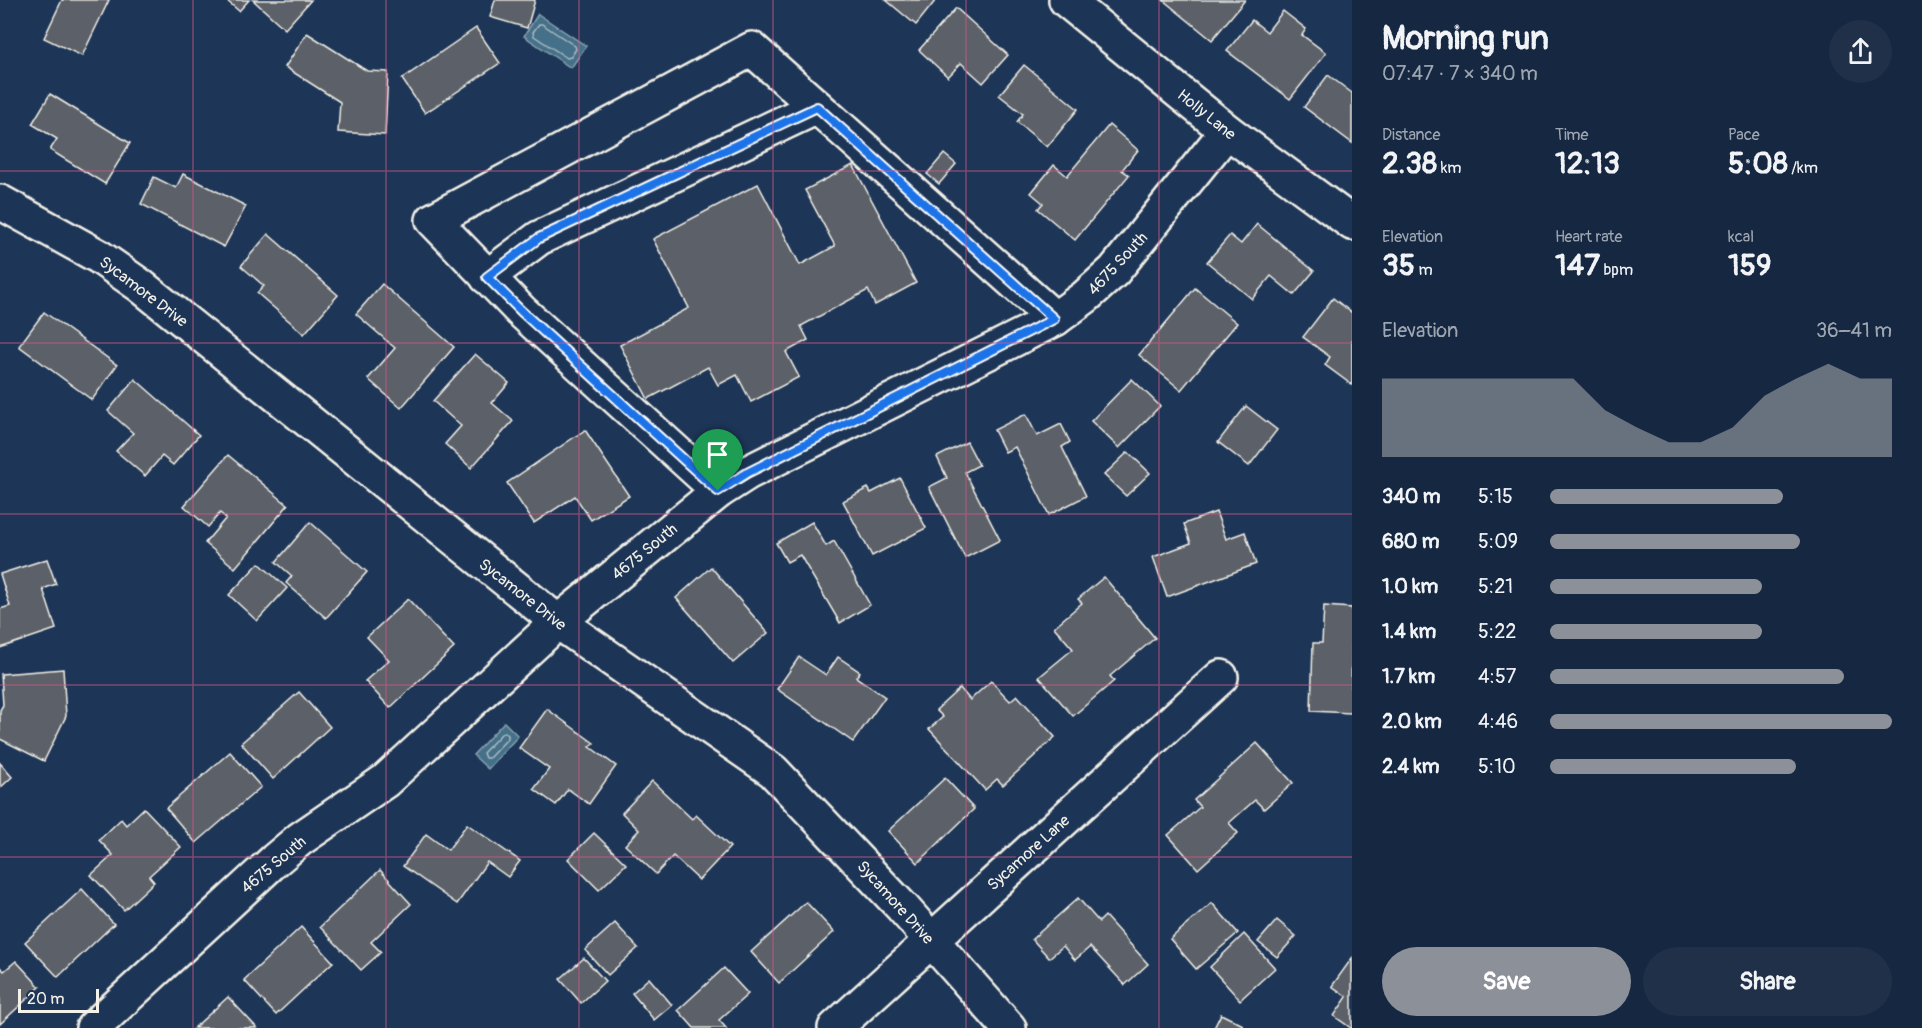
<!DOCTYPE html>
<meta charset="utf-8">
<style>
:root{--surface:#162841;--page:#1f3048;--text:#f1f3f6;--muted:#9ea6b1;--accent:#8c9099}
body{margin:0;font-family:Pangolin,sans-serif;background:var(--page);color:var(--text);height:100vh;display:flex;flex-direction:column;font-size:22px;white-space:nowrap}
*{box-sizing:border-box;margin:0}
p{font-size:20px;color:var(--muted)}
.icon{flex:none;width:33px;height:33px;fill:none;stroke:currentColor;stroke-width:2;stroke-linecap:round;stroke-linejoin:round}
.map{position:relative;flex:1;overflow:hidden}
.drawer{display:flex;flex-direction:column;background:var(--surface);width:570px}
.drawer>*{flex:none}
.scale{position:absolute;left:18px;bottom:15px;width:81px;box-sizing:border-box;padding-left:6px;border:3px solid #f4f1e8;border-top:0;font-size:16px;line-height:21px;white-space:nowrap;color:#f4f1e8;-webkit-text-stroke:4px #1d3557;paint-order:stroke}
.pin{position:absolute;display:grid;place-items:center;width:51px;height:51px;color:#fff;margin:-62px -26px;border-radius:50% 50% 50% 0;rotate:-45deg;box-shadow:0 0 6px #0007}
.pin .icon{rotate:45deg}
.round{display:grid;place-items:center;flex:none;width:63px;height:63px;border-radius:32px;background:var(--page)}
.overview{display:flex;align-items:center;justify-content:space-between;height:102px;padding:0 30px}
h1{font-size:33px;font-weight:800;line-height:45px}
.figures{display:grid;grid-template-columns:repeat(3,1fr);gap:9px;height:102px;padding:6px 30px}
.figures div{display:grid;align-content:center}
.figures b{font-size:30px;font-weight:800}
.figures small{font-size:16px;font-weight:400}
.figures p{font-size:16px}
.chart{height:168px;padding:12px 30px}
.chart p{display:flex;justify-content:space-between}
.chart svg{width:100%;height:108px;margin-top:6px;fill:var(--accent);opacity:.7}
.action{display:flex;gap:12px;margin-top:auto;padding:12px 30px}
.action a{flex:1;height:69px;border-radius:36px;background:var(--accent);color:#fff;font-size:24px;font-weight:800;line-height:69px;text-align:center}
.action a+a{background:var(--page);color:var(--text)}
ul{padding:0 30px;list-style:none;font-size:20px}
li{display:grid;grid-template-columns:96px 72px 1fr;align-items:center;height:45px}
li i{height:15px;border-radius:8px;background:var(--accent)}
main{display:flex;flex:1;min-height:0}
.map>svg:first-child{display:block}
</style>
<main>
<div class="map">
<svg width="1352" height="1028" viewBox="0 0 1352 1028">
<rect width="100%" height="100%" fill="#1d3557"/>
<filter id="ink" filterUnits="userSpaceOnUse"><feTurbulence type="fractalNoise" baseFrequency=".0167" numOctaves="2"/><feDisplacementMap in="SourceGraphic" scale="12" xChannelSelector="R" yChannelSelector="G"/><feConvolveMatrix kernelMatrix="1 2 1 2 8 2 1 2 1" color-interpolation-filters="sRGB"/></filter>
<g filter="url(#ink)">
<g fill="#446f89" stroke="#8aa3af" stroke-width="1.5">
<polygon points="538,14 586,46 571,68 524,36"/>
<polygon points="504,722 518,736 488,769 473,755"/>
</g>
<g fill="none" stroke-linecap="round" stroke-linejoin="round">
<g stroke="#aebdc2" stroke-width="1.5">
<polygon points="539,24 542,24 575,46 576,49 571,57 567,58 534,36 533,32"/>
<polygon points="505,732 508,735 508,738 489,758 485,758 483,753 502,733"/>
</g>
</g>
<g fill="#5c6167" stroke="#f4f1e8" stroke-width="1.5">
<polygon points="62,0 109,0 82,56 44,38"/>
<polygon points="226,0 249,0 239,11"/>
<polygon points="253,0 311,0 285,29"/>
<polygon points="495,0 535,0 527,28 490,17"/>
<polygon points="886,0 936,0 916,25"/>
<polygon points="1163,0 1245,0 1212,40"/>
<polygon points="956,8 1008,55 983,83 961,63 948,77 919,50"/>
<polygon points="1283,11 1306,29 1302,35 1326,53 1290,99 1227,51 1252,20 1267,32"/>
<polygon points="476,28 500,63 425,113 402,79"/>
<polygon points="307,33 367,71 388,72 385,135 338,132 340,102 285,67"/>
<polygon points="1024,65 1078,109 1047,147 1017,122 1023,114 999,95"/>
<polygon points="1328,75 1352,93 1352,143 1304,107"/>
<polygon points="50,94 130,143 105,184 50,150 57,139 32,124"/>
<polygon points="1109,125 1138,150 1122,170 1129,175 1075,240 1038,209 1043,203 1031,193 1054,165 1067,176"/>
<polygon points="944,154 956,164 939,184 927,174"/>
<polygon points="853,165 916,283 875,305 868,290 801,326 808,340 786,352 799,377 751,402 737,375 718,385 708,367 648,399 620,345 689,308 653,239 758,184 800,265 835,246 805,190"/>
<polygon points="183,174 246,206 224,247 141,204 154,177 176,188"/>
<polygon points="1257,224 1314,271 1294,295 1271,276 1252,299 1207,262 1230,235 1241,244"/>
<polygon points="268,234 338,295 304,334 257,293 264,286 241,266"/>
<polygon points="382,284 454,347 401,408 368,379 395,348 356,314"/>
<polygon points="1195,288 1237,323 1181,390 1139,355"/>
<polygon points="1333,298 1352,313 1352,385 1325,365 1330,357 1303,337"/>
<polygon points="44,312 117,365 92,400 19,346"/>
<polygon points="475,354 509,383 492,403 513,421 471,468 445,444 461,426 433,401"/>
<polygon points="135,379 199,435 173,465 162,456 145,476 116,451 133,433 108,411"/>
<polygon points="1132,379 1160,406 1119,448 1091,421"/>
<polygon points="1246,406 1277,430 1249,466 1218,442"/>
<polygon points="1026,414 1037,436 1061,424 1070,442 1062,447 1086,496 1049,515 1015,447 1005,452 994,430"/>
<polygon points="585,430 629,496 591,520 575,496 534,523 507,483"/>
<polygon points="967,442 979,465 965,472 1000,540 965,558 929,487 947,478 937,457"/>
<polygon points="1128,452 1150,473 1126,496 1104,475"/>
<polygon points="228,455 288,505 235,568 205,543 226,518 220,513 208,527 184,506"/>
<polygon points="900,478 926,528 872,556 843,501 868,488 871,493"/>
<polygon points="1216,512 1226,539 1245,532 1256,564 1167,597 1153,557 1191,543 1184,524"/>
<polygon points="310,522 367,572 326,618 286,583 292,576 276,562"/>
<polygon points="812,522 826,546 834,541 870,605 840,623 800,555 787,562 776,543"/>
<polygon points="47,559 56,584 43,589 56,629 0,648 0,609 10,606 0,574"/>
<polygon points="259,563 287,588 257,621 229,595"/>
<polygon points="711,567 768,633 733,663 676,598"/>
<polygon points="1104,577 1155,638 1110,676 1114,681 1073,716 1039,677 1073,649 1054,627 1082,603 1078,599"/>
<polygon points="408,599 454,648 390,708 365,681 389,660 367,637"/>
<polygon points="1324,606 1352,608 1351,713 1311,711 1313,643 1322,643"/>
<polygon points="799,657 826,675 838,657 860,672 856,677 885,697 853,742 777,689"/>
<polygon points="63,669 66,716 44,761 0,739 0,710 3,705 1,674"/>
<polygon points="991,681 1010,701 1017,695 1055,737 1003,785 997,779 985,790 929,729 943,717 936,710 960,688 970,700"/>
<polygon points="299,692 330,727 273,779 241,743"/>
<polygon points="547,709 594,743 590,747 616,766 589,804 568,789 556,805 534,789 549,769 519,748"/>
<polygon points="1257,743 1293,783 1264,809 1255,800 1229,823 1238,833 1198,869 1168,835 1200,807 1194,800"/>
<polygon points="230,752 261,787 196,843 166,808"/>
<polygon points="0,763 12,777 0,788"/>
<polygon points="945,778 974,809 918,863 888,831"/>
<polygon points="652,781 692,819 696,815 730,847 699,880 673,856 656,874 625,845 639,830 622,813"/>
<polygon points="144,808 181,847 149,876 154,882 124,910 91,875 113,855 99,840 121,819 126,825"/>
<polygon points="467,824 520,861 508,877 487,862 457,904 403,866 426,834 448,850"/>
<polygon points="594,833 626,864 599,890 568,859"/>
<polygon points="380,870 411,904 371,942 381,952 361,970 320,927"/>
<polygon points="82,889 114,924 58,977 25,942"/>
<polygon points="1078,898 1099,922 1105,916 1148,964 1125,985 1090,947 1075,960 1063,946 1049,958 1032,939"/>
<polygon points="806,902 834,932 779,983 751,952"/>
<polygon points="1212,903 1238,933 1196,969 1170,939"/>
<polygon points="1277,920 1296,936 1277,957 1258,942"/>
<polygon points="615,923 638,948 608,975 585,950"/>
<polygon points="301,927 333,962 276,1015 244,980"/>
<polygon points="1244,934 1275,968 1240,1000 1210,967"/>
<polygon points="584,958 605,981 581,1003 560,979"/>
<polygon points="1352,958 1352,1028 1351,1028 1334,1016 1347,997 1332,986"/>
<polygon points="16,961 40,987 0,1024 0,967 4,971"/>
<polygon points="724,968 748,994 719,1020 726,1028 694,1028 678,1010"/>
<polygon points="649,978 672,1005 654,1020 632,993"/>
<polygon points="228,997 257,1028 194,1028"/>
<polygon points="1221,1014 1243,1025 1242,1028 1214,1028"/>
</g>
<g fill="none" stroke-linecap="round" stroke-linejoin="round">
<defs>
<g id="minor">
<polyline points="1066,0 1227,131 1352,223"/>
<polyline points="0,202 98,256 141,286 558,622 773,771 902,907 1009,1028"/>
<polyline points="487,277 539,238 817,107"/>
<polyline points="719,491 521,311 433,220 752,49 1055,319"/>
<polyline points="93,1028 275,860 300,839 385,781 558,622 719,491 747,473 1055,319 1085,297 1114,271 1227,131"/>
<polyline points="835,1028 1221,677"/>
</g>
</defs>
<use href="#minor" stroke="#f4f1e8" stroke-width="38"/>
<use href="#minor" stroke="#1d3557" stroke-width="33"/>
</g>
</g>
<g fill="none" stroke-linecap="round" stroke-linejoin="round" filter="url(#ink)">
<defs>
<polygon id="route" points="817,107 1054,319 747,473 718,491 521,311 487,277 539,238"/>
</defs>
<use href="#route" stroke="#fff" stroke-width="12"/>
<use href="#route" stroke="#1a73e8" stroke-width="8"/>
</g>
<path fill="none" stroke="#d15985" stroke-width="1.5" stroke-opacity="0.55" d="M 193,0 L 193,1028M 386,0 L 386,1028M 579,0 L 579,1028M 773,0 L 773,1028M 966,0 L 966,1028M 1159,0 L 1159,1028M 0,171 L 1352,171M 0,343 L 1352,343M 0,514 L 1352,514M 0,685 L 1352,685M 0,857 L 1352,857"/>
<g text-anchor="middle" stroke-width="4.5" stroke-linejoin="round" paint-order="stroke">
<g font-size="16" fill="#f4f1e8" stroke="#1d3557">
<text transform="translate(1207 114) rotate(39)" y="6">Holly Lane</text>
<text transform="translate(1117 263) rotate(-47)" y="6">4675 South</text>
<text transform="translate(144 291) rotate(37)" y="6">Sycamore Drive</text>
<text transform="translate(644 551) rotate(-39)" y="6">4675 South</text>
<text transform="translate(523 594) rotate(38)" y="6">Sycamore Drive</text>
<text transform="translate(1028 852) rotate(-42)" y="6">Sycamore Lane</text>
<text transform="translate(273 864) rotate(-40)" y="6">4675 South</text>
<text transform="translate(896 902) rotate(48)" y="6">Sycamore Drive</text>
</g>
</g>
</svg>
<div class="scale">20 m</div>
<div class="pin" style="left:718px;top:491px;background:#1e9e55"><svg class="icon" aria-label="arrive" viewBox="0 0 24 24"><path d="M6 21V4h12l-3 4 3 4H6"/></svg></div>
</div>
<section class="drawer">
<div class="overview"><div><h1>Morning run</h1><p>07:47 · 7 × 340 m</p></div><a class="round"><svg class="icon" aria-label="share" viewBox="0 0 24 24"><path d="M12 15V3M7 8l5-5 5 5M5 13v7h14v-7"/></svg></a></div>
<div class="figures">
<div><p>Distance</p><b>2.38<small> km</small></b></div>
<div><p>Time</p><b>12:13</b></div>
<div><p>Pace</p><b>5:08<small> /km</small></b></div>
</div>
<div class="figures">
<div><p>Elevation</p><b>35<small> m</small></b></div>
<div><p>Heart rate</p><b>147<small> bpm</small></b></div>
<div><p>kcal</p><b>159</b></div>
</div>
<div class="chart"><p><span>Elevation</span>36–41 m</p>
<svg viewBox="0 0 160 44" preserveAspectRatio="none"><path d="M0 44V12L10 12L20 12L30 12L40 12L50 12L60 12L70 25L80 32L90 38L100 38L110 32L120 19L130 12L140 6L150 12L160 12V44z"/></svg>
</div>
<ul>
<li><b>340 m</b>5:15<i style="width:68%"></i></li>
<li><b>680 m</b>5:09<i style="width:73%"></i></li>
<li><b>1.0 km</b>5:21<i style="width:62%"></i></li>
<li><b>1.4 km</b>5:22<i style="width:62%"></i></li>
<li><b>1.7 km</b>4:57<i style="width:86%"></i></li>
<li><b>2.0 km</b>4:46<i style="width:100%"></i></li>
<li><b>2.4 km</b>5:10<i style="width:72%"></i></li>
</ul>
<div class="action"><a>Save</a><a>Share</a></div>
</section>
</main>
